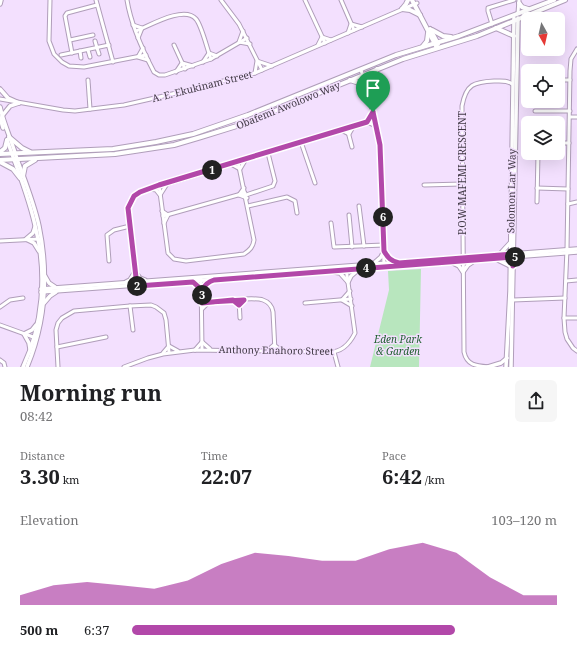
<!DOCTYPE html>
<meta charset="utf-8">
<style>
:root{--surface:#fff;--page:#f6f6f6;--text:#202124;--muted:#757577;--accent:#b248a9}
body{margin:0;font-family:"Noto Serif",serif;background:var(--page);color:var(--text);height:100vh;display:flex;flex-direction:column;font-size:15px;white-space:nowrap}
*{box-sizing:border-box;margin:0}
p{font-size:13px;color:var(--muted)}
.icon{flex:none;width:22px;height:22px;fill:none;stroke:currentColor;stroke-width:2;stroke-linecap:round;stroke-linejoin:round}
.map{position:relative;height:367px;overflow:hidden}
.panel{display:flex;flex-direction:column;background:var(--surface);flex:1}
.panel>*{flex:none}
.needle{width:26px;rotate:172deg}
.tools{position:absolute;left:521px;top:12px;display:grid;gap:8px}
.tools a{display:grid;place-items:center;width:44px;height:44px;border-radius:6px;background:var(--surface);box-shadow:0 4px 16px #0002;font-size:20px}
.pin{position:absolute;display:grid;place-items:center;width:34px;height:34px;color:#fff;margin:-41px -17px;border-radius:50% 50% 50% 0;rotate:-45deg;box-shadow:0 0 4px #0007}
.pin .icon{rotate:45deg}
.km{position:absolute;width:20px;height:20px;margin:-10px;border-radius:50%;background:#222;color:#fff;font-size:11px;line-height:20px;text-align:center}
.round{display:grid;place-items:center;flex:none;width:42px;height:42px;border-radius:6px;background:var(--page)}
.headline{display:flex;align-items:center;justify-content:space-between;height:68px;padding:0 20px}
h1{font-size:22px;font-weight:700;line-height:30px}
.figures{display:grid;grid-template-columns:repeat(3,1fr);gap:6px;height:68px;padding:4px 20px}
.figures div{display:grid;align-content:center}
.figures b{font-size:20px;font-weight:700}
.figures small{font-size:11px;font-weight:400}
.figures p{font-size:11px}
.chart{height:112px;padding:8px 20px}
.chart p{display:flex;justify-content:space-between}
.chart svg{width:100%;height:72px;margin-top:4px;fill:var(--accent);opacity:.7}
ul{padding:0 20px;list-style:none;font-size:13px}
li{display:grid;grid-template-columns:64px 48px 1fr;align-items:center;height:30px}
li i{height:10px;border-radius:5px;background:var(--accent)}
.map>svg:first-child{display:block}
</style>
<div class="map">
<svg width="577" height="367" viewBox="0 0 577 367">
<rect width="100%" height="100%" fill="#f3e0fe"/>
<polygon fill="#b8e6be" points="421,269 419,367 370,367 389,290 388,271"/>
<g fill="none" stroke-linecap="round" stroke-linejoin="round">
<defs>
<g id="minor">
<polyline points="50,0 49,41 54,54 62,62 69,66 84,67 146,55"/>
<polyline points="96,0 113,62"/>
<path d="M 127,0 C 131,25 142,49 154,72 L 159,75 L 165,75 L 211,59 L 247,38"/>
<polyline points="221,0 239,24 262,70"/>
<polyline points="305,0 325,43"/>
<polyline points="341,0 354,30"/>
<polyline points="518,13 519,0"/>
<polyline points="492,24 488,11 488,8 514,0"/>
<polyline points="133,25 142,28 138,38"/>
<path d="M 136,31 C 149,26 184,5 196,19 C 202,26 207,49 211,59"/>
<polyline points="243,31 239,42 250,44"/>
<polyline points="348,33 351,24 362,27"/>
<polyline points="70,40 93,35"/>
<polyline points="95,41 97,48"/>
<polyline points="174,45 185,69"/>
<polyline points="318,45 322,37 331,40"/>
<polyline points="97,48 99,54"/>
<polyline points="143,48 138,57 148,60"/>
<polyline points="577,49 571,59 570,71 567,249 564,318 565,332 567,339 573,348 577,351"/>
<polyline points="88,50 90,57"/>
<polyline points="80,51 81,58"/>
<polyline points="72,53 65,16 67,13 97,5"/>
<polyline points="61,55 109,45"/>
<polyline points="203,62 209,53 217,56"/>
<polyline points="361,70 367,88 380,145 384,266"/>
<polyline points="176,72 182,63 193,66"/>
<polyline points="255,73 257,61 272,66"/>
<polyline points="88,80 90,109"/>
<polyline points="558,80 570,80"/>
<polyline points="525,89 526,84 528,83"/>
<polyline points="0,99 63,110 75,111 124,105 168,95 255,73 417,3"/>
<polyline points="535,111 570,111"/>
<polyline points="373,112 367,122 376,126"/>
<polyline points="570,117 577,117"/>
<polyline points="347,128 352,147"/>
<polyline points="341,130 349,134 353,127"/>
<polyline points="301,142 315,183"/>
<polyline points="558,143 569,143"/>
<polyline points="231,164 240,169 246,159"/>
<path d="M 159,185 L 168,253 L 174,259 L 186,261 L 244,254 C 250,250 253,247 254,240 L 238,162"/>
<polyline points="424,185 462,184"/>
<polyline points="244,188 239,195 247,198"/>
<polyline points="537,188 568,189"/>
<polyline points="150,189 156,190 160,195 167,184"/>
<polyline points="246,195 273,186 275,181 268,153"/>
<polyline points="537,202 538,153"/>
<polyline points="568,204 577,202"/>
<polyline points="248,206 287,197 295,201 297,213"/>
<polyline points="359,206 364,246"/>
<polyline points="162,211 168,215 164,223"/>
<polyline points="349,215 352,247"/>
<polyline points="163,216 245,193"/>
<polyline points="331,223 334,247 384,245"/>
<polyline points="0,241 39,239"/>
<polyline points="109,261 107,235 114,230 130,226"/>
<polyline points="201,279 202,349"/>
<polyline points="566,281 577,280"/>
<polyline points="136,284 128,208 134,196 140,192 375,120"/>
<polyline points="350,291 342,300 352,306"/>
<polyline points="202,297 209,302 202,309"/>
<polyline points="239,300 240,318"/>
<polyline points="513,300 565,298"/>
<path d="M 202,303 C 215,302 252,296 263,300 C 269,302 272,306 273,312 L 275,351"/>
<polyline points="305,303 351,299"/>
<polyline points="130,306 133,330"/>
<polyline points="0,307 10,300 23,298"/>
<polyline points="564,318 577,318"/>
<polyline points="0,325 36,338"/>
<polyline points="57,347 106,337"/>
<polyline points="195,350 202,342 210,349"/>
<polyline points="267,351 274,345 282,351"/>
<polyline points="334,352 338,367"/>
<polyline points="163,353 169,346 178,351"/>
<polyline points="0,360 4,363 5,367"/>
<polyline points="58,367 56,330 58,323 62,318 74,311 130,306 151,305 156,307 164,313 166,320 169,352"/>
<path d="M 124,367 L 148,358 L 163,354 L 195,350 L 330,352 C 343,352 350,343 355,333 L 346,268"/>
<path d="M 490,367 C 477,366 467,366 464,352 L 462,106 C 466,84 474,82 494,81 C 501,81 507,80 512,84"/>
</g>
<g id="tertiary">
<polyline points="0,4 1,0"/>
<polyline points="0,89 8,98 19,103"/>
<path d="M 0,107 C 4,125 12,141 17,159 C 25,181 34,203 39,226 C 49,275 46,321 27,367"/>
<polyline points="2,116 10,106 19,103"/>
<polyline points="0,118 3,128"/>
<path d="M 7,140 C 17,169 30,199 36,230 C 47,274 43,325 23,367"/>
<polyline points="35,227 33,233 26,239 34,243 39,251"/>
<polyline points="384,251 390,259 396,262"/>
<polyline points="499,255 510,243"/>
<polyline points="498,260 510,266"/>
<polyline points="453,263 459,266 463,272 468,265 474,261"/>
<polyline points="373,264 381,257 384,251"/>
<polyline points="334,272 340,273 348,282 351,276 358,270"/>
<polyline points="45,276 49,283 55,287"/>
<polyline points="126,282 130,280 135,272 140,278 145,280"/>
<polyline points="192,282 198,285 202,290 207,284 211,281"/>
<polyline points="41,289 577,249"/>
<polyline points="41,292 384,267 577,252"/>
<polyline points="44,303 50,296 56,292"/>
<polyline points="30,349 29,343 24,334 32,330 36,325"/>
<polyline points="488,367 501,363 507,358"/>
<polyline points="506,367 510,291 514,18"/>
<polyline points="511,367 518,18"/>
</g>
<g id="secondary">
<polyline points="412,0 436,46"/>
<polyline points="519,3 522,7 528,9"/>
<polyline points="402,9 410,10 420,15"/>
<polyline points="402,9 406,4 408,0"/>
<polyline points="496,28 514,36"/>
<polyline points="430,29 438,44"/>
<polyline points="432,30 443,36 451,37"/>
<polyline points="423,46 427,41 428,33"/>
<polyline points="350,80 362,84 367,88 372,77 377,69"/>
<polyline points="9,137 22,148 30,152"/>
<polyline points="0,152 5,148 7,140"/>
<polyline points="0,154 113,149 156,142 193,134 248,115 396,55 459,36 554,0"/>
<polyline points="0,160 115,154 174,145 201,137 240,125 403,59 477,36 565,0"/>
<polyline points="0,162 13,169 20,178"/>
<polyline points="23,176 25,166 35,160"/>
</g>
</defs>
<use href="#minor" stroke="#b09eba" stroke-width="5"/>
<use href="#tertiary" stroke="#b09eba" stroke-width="5.5"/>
<use href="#secondary" stroke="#b09eba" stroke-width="6"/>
<use href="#minor" stroke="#fff" stroke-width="3"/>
<use href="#tertiary" stroke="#fff" stroke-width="3.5"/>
<use href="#secondary" stroke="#fff" stroke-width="4"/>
</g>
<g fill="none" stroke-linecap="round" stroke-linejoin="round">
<defs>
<path id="route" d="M 373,112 L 367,122 L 159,185 L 140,192 L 134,196 L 128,208 L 137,286 L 193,282 L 202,290 L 202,297 L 209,302 L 244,300 L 239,305 L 233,300 L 202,303 C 202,291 202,284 214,280 L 513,257 L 513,266 L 516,260 L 520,256 L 513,257 L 513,254 L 399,263 C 391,261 388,258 384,251 L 380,145 L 373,112"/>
</defs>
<use href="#route" stroke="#fff" stroke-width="8"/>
<use href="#route" stroke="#b248a9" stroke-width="5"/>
</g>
<g text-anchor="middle" stroke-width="3" stroke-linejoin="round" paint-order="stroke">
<g font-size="10" fill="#413945" stroke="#f3e0fe">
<text transform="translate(202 86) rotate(-14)" y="4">A. E. Ekukinam Street</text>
<text transform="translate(288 105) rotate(-22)" y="4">Obafemi Awolowo Way</text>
<text transform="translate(462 173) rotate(-90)" y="4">P.O.W MAFEMI CRESCENT</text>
<text transform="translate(511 191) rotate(-89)" y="4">Solomon Lar Way</text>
<text transform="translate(276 350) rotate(1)" y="4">Anthony Enahoro Street</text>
</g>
<g font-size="10" font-style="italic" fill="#1f5f2f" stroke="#f3e0fe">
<text x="398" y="343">Eden Park<tspan x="398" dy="12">&amp; Garden</tspan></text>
</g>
</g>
</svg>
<div class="tools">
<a><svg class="needle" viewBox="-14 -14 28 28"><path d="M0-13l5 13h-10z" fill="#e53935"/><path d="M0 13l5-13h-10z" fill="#757577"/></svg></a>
<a><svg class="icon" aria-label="locate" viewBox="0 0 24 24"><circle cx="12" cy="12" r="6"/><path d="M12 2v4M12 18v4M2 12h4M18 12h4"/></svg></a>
<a><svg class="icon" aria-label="layers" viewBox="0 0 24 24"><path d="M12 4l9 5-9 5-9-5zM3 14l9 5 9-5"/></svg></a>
</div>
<div class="pin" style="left:373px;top:112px;background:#1e9e55"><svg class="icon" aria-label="arrive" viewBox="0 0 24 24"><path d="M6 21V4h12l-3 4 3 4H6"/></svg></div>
<b class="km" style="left:212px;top:170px">1</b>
<b class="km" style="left:137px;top:286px">2</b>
<b class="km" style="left:202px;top:295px">3</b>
<b class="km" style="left:366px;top:268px">4</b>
<b class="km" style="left:515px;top:257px">5</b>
<b class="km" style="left:383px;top:217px">6</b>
</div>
<section class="panel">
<div class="headline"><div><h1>Morning run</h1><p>08:42</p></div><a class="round"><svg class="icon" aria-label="share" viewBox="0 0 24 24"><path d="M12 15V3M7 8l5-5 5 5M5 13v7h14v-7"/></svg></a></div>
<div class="figures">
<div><p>Distance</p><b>3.30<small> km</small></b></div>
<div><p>Time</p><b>22:07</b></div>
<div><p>Pace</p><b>6:42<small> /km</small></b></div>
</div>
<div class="chart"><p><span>Elevation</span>103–120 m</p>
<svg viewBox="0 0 160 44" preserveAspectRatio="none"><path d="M0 44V38L10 32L20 30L30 32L40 34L50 29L60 19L70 12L80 14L90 17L100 17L110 10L120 6L130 12L140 27L150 38L160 38V44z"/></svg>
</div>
<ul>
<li><b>500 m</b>6:37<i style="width:76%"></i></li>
</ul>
</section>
